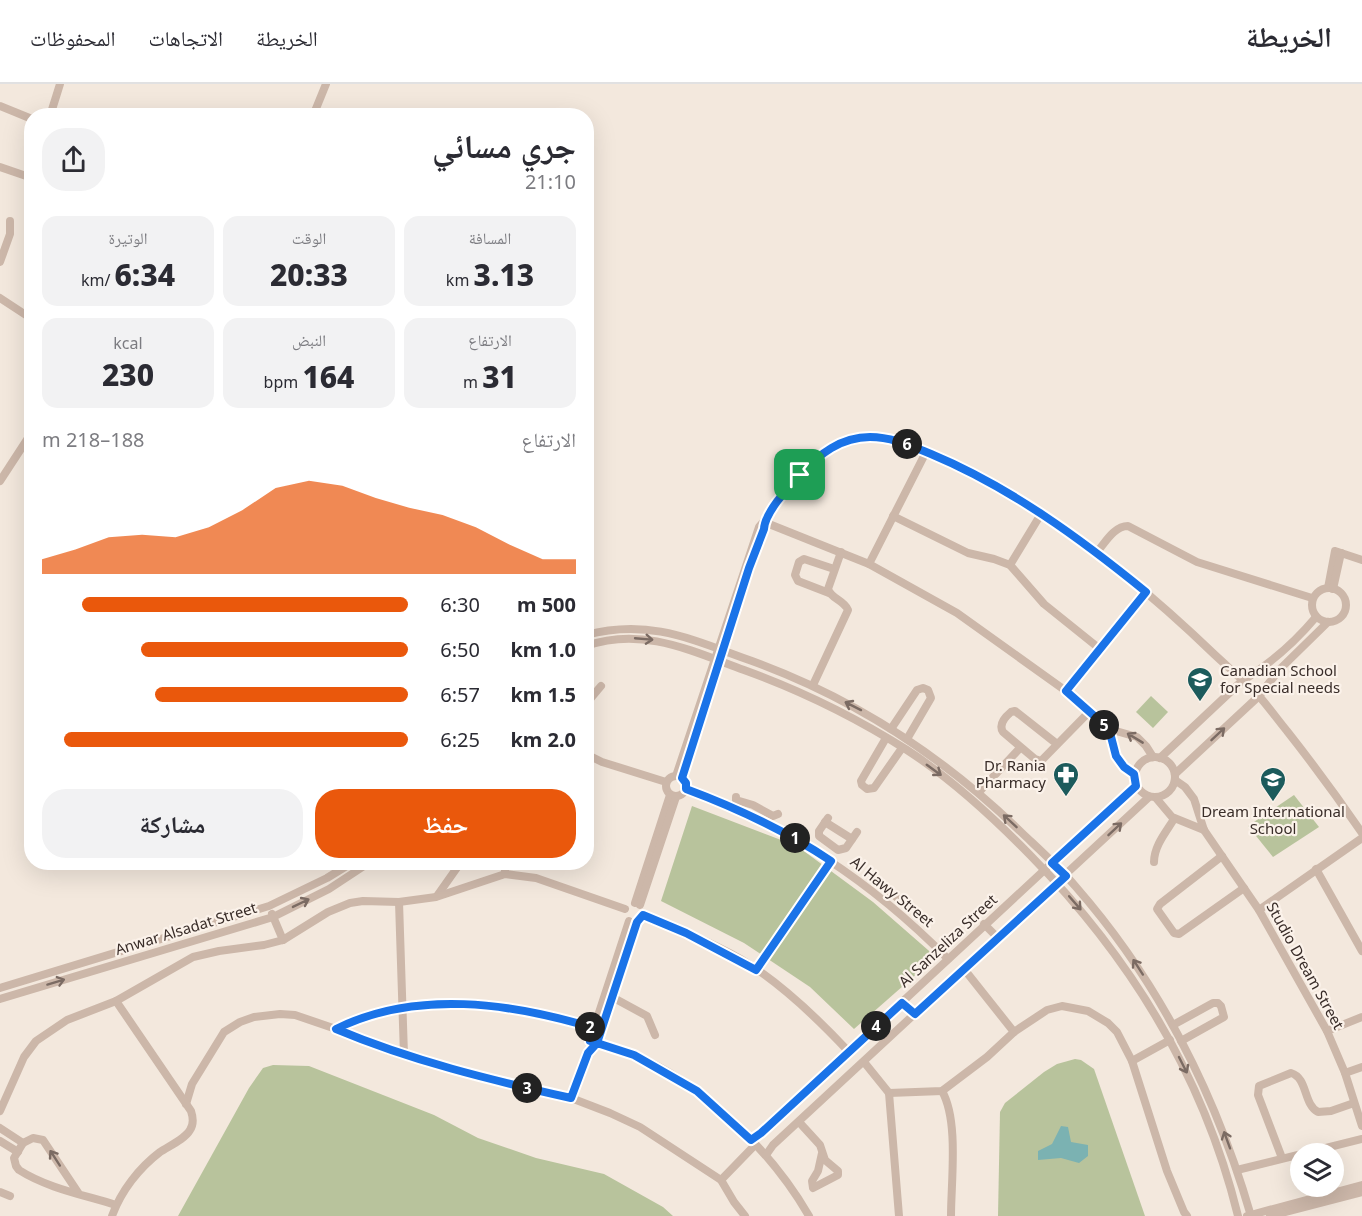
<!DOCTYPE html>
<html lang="ar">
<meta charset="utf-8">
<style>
:root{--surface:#fff;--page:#f2f2f3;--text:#2b2b33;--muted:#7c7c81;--line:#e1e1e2;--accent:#ea580c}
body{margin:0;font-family:"Noto Sans","Noto Naskh Arabic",sans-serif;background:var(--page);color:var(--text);direction:rtl;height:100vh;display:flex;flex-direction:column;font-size:22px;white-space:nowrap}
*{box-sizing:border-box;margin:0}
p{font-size:20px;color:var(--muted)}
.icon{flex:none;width:33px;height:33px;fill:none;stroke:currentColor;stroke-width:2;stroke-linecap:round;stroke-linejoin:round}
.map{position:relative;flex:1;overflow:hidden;direction:ltr}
.panel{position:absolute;left:24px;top:24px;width:570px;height:762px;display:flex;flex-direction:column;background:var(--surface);border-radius:24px;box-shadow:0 6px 24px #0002;direction:rtl}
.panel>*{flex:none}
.buttons{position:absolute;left:1290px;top:1059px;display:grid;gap:12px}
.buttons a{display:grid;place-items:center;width:54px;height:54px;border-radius:50%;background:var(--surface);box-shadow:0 6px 24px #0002;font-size:30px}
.pin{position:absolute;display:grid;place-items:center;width:51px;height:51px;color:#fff;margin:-26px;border-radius:12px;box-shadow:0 3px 9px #0006}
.km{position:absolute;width:30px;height:30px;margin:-15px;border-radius:50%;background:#222;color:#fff;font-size:16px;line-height:30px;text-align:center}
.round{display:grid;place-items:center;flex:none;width:63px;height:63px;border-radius:24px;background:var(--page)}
.head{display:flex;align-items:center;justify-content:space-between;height:102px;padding:0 18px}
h1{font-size:33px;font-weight:800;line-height:45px}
.figures{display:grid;grid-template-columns:repeat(3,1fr);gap:9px;height:102px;padding:6px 18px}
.figures div{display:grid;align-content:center;border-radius:15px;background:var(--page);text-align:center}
.figures b{font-size:30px;font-weight:800}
.figures small{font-size:16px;font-weight:400}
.figures p{font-size:16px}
.chart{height:168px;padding:12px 18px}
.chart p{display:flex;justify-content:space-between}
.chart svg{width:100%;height:108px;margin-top:6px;fill:var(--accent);opacity:.7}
.button{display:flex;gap:12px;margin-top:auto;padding:12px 18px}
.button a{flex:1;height:69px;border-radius:24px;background:var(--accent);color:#fff;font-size:24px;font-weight:800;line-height:69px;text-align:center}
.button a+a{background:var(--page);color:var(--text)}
ul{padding:0 18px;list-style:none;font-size:20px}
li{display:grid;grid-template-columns:96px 72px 1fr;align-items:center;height:45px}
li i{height:15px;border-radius:8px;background:var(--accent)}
header{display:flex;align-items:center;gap:36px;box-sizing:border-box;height:84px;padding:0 30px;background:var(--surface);border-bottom:2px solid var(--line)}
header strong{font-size:28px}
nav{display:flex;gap:33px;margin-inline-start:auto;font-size:21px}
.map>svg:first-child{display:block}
</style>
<header>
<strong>الخريطة</strong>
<nav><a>الخريطة</a><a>الاتجاهات</a><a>المحفوظات</a></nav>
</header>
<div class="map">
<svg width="1362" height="1132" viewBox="0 0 1362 1132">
<rect width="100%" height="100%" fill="#f3e8dd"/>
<g fill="#b8c39c">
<polygon points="1151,612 1168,628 1153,644 1136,628"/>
<polygon points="1294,711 1319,743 1273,773 1248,742"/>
<polygon points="692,722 797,762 873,818 936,873 854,945 810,903 744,859 661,817"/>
<polygon points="1075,975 1081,976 1094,985 1145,1132 998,1132 1000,1028 1005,1019 1044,988 1057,980"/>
<polygon points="273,981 309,982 434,1031 478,1054 536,1074 604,1090 663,1123 673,1132 178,1132 249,1004 263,984"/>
</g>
<polygon fill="#7bb2b2" points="1061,1042 1068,1043 1071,1058 1088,1061 1088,1072 1079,1079 1061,1074 1038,1076 1038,1067 1052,1060"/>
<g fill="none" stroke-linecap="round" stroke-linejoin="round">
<g stroke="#ccb7a9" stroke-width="8">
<polyline points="0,22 32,35"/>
<polyline points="50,32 60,0"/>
<polyline points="313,32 326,0"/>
<polyline points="0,83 32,94"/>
<polyline points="0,178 10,150 10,137"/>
<polyline points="0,214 32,235"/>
<polyline points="0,397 32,348"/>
<polyline points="893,432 968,469 994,475 1010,481 1044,520 1100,565"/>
<polyline points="764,438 869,480 957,529 1066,607 1109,645 1137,653 1146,662 1153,673"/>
<polyline points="755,468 764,445 764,438"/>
<path d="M 1097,468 C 1105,459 1114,442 1128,442 L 1197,478 L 1312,514"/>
<polyline points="869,480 926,368"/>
<polyline points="1010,481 1041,430"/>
<circle cx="1329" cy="521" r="17"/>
<polyline points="1328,504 1335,467 1362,476"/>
<polyline points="1333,505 1341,469"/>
<polyline points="829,509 798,497 795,491 799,478 804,475 834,485"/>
<path d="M 586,551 C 650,534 693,556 752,577 C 854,614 944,673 1022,749 C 1041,767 1060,784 1076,803 C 1159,898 1216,1011 1251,1132"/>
<path d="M 586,562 C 642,542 692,567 744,586 C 802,607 855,633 907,666 C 953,696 993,733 1031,772 C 1130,873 1204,993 1238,1132"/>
<path d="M 813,601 L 848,526 C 844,516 831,515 828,505 L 841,468"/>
<polyline points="1066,607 1146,508"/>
<polyline points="586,620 601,602"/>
<polyline points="891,645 917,606 923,604 928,606 931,614 907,655"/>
<path d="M 1109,645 C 1115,667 1114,677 1135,690"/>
<polyline points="886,654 861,697 862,701 867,705 874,704 902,664"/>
<path d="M 1057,660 L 1015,627 L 1011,628 C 1005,633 998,640 1003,648 L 1035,675 L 1041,677 L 1089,628"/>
<polyline points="586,670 602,678 666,698"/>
<circle cx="1155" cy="693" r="20"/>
<path d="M 1160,674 L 1242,597 C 1270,580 1295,558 1316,533"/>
<polyline points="1175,690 1259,612 1279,586 1328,538"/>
<circle cx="676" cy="702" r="10"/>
<path d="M 676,692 L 759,443 C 767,434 773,424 780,414 C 799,388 825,360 857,354 C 884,349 908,360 931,370 C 1037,415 1133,492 1215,571 C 1229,584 1244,597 1258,611 C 1268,622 1277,635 1287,647 C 1313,680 1338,714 1362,749"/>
<polyline points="682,694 736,525"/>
<polyline points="1175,696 1185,703 1194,715 1204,746 1259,826 1327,947 1345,989 1362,1042"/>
<path d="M 686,705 C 789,743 871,797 948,875"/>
<polyline points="979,708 1020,664"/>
<polyline points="736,713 736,716 753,721 773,732 778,730"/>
<polyline points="1156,714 1172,733 1204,746"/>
<polyline points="828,734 819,747 819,752 838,766 846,764 857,748"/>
<polyline points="825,738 852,755"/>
<polyline points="1222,772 1160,820 1157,825 1174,849 1179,850 1244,804"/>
<polyline points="505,778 505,790"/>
<path d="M 1154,778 C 1154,762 1166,748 1174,735"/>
<polyline points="1316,785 1362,867"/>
<polyline points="884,803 906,821"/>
<polyline points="437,812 461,778"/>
<polyline points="399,818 404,971"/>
<polyline points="635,819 670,711"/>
<polyline points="640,821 676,713"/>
<polyline points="1259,826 1362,754"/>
<polyline points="272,830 283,856"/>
<path d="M 643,831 C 680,846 719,861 752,882 C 788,906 819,936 848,967"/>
<polyline points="984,840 998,854"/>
<polyline points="964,885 1014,948"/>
<polyline points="756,886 832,777"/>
<polyline points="0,904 269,822 327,794 353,778"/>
<polyline points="612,913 647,932 655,951"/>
<polyline points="0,915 273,833 329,805 370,778"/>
<polyline points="901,919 915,930"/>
<polyline points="1173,941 1213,919 1218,919 1221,922 1224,933 1181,957"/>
<path d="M 336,945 C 416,905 511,919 594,944"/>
<polyline points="593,947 629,837"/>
<polyline points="1327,947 1362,933"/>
<path d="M 590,957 C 605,962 620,965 634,971 C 703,999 772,1068 809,1132"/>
<polyline points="1132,977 1170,956"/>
<polyline points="864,978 889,1009 942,1007 987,973 1014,948 1047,926 1062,922 1088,927 1108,939 1117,948 1132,977 1167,1087 1184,1128 1187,1132"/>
<polyline points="1345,989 1362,983"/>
<path d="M 942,1007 C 959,1037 951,1097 951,1132"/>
<polyline points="889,1009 899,1132"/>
<polyline points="571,1014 588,969 591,964 597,959 637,838"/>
<polyline points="186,1020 192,1000 224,948 240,938 254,933 280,930 295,931 336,945 389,967 474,992 571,1014 610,1029 640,1043 721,1096 734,1118 745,1132"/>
<polyline points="0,1027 24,973 36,957 67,936 116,917 193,873 219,867 264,861 283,856 328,828 350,819 363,817 399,818 436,813 505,790 536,794 625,825"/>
<polyline points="799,1038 820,1061 825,1076 838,1087 838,1091 813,1104 812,1097 818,1087 822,1069"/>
<polyline points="0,1044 23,1059"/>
<polyline points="751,1056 761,1049 1136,701"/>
<polyline points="0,1057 18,1068"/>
<polyline points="766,1071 773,1061 1149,713"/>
<path d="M 1282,1074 L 1258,1011 L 1259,1002 L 1291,989 C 1308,994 1303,1020 1318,1028 L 1331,1027 L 1354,1019"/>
<polyline points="1237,1086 1362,1055"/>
<polyline points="721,1096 755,1061"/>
<polyline points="0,1108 10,1112"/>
<path d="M 79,1110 L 43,1056 L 33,1054 L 23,1059 L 14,1074 L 16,1082 L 19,1086 C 47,1104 84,1111 116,1121"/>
<path d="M 112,1132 C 121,1107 139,1084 160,1068 C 169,1062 185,1055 190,1046 C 194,1040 193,1033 191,1027 L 116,917"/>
<polyline points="1247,1132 1362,1101"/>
<polyline points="1270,1132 1362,1108"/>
</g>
</g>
<defs><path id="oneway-shaft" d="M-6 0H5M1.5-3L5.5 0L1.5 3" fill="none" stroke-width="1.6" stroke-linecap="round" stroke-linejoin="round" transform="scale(1.5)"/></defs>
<g stroke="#7b6b63">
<use href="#oneway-shaft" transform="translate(644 555) rotate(5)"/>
<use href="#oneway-shaft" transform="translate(853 622) rotate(-153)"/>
<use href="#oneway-shaft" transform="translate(1218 650) rotate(-43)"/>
<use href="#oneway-shaft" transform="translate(1135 654) rotate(-149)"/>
<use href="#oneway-shaft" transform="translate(934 686) rotate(36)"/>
<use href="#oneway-shaft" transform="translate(1010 737) rotate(-137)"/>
<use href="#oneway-shaft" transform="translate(1115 745) rotate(-43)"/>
<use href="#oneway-shaft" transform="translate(301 819) rotate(-26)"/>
<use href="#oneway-shaft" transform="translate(1075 819) rotate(49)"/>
<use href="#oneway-shaft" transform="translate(1138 883) rotate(-123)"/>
<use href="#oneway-shaft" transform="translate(56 898) rotate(-17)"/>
<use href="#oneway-shaft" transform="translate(1183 981) rotate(63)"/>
<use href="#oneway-shaft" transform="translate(1227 1056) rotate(-110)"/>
<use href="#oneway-shaft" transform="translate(55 1074) rotate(-123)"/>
</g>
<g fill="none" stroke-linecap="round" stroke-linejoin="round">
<defs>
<path id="route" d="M 800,391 C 788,404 765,428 764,445 L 749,484 L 682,694 L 686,699 L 686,705 C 737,724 786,747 831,777 L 756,886 L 686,849 L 643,831 L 637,838 L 597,959 L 590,957 L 594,944 C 511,919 416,905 336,945 C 412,977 491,996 571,1014 L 588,969 L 597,959 L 634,971 L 697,1007 L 751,1056 L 761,1049 L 902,919 L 915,930 L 1066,792 L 1052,779 L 1136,702 L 1134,690 L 1124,683 L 1116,672 L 1109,645 L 1066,607 L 1146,508 C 1081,455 1010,403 931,370 C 911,362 892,353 870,353 C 841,353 819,370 800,391"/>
</defs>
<use href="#route" stroke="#fff" stroke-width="12"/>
<use href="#route" stroke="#1a73e8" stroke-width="8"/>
</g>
<defs>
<symbol id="school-pin" viewBox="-11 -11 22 30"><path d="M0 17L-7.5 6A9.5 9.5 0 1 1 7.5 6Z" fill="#1c5b5c" stroke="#fbf2ea"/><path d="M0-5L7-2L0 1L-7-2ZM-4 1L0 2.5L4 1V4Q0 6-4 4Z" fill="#fff"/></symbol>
<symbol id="pharmacy-pin" viewBox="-11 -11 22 30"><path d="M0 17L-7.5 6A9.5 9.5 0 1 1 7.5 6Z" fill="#1c5b5c" stroke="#fbf2ea"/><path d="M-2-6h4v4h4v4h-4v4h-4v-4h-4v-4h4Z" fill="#fff"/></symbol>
</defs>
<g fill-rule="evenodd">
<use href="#school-pin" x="1185" y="581" width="30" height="40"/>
<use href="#pharmacy-pin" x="1051" y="676" width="30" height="40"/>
<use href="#school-pin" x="1258" y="681" width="30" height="40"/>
</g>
<g text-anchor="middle" stroke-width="4.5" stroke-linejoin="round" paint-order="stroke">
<g font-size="15" fill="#392d29" stroke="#fbf2ea" text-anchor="start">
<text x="1220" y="592">Canadian School<tspan x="1220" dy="17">for Special needs</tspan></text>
<text x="1046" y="687" text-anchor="end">Dr. Rania<tspan x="1046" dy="17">Pharmacy</tspan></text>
<text x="1273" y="733" text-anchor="middle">Dream International<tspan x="1273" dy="17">School</tspan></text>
</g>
<g font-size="15" fill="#392d29" stroke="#fbf2ea">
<text transform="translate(892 808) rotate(39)" y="5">Al Hawy Street</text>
<text transform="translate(186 845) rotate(-17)" y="5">Anwar Alsadat Street</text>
<text transform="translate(948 857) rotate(-43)" y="5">Al Sanzeliza Street</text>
<text transform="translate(1305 882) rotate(61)" y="5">Studio Dream Street</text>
</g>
</g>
</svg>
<div class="buttons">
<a><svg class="icon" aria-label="layers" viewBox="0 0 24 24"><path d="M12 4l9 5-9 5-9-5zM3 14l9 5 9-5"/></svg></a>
</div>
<div class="pin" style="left:800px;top:391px;background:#1e9e55"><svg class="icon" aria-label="arrive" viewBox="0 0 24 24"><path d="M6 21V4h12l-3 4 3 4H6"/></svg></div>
<b class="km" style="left:795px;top:754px">1</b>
<b class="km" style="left:590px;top:943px">2</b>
<b class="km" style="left:527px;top:1004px">3</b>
<b class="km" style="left:876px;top:942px">4</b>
<b class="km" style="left:1104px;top:641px">5</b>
<b class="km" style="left:907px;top:360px">6</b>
<section class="panel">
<div class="head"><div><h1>جري مسائي</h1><p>21:10</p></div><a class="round"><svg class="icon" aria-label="share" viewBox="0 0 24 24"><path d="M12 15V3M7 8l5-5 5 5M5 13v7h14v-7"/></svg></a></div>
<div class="figures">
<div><p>المسافة</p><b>3.13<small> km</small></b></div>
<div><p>الوقت</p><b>20:33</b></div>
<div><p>الوتيرة</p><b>6:34<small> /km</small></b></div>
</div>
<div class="figures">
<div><p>الارتفاع</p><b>31<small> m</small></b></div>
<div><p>النبض</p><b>164<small> bpm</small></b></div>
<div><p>kcal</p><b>230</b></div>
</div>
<div class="chart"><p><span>الارتفاع</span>188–218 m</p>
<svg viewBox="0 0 160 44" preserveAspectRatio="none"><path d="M0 44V38L10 34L20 29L30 28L40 29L50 25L60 18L70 9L80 6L90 8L100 13L110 17L120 20L130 25L140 32L150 38L160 38V44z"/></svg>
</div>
<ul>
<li><b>500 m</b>6:30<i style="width:89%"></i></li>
<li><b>1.0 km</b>6:50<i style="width:73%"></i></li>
<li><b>1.5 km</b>6:57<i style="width:69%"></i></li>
<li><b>2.0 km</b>6:25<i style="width:94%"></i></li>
</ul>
<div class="button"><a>حفظ</a><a>مشاركة</a></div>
</section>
</div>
